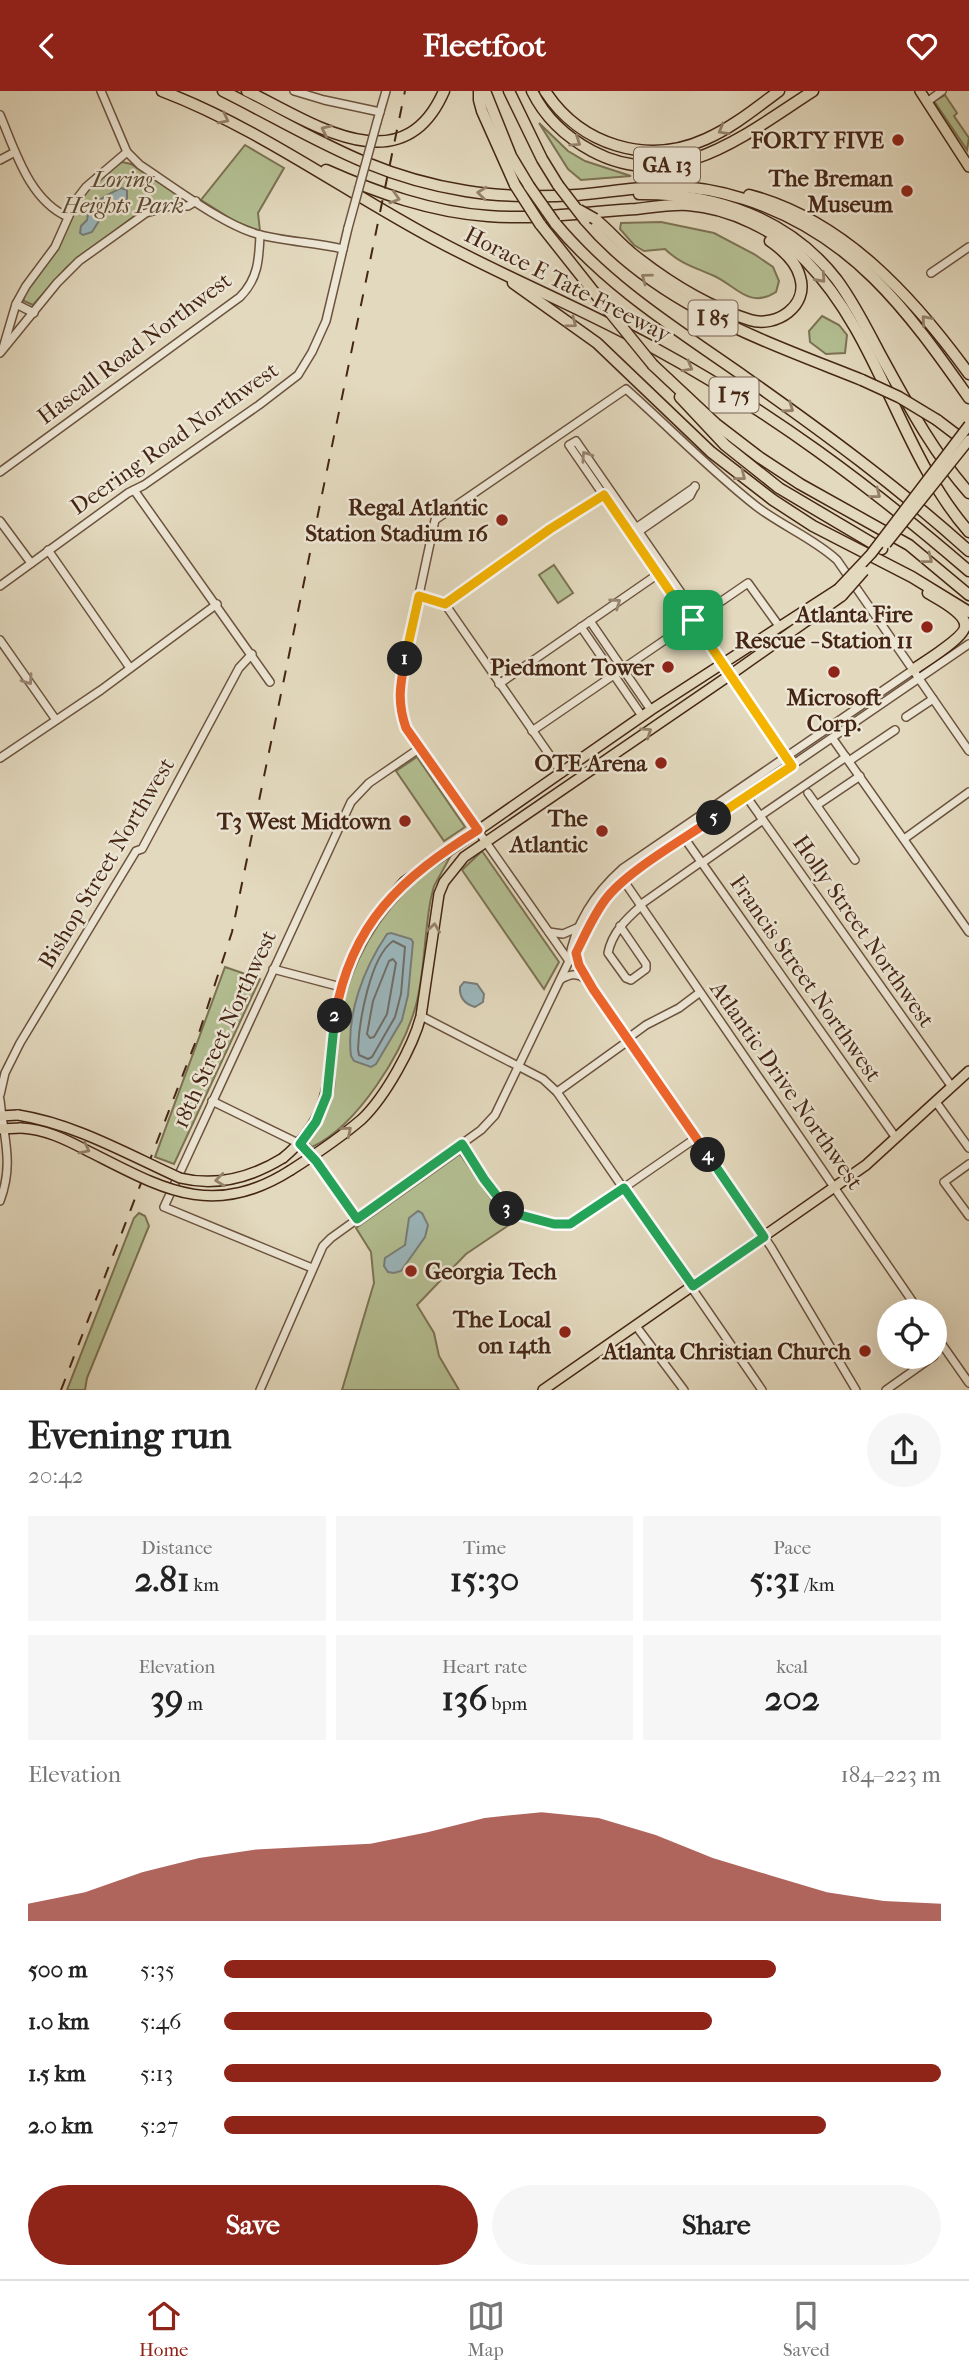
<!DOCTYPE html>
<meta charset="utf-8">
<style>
:root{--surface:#fff;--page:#f6f6f6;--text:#222;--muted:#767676;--line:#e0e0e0;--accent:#8f2418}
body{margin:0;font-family:"IM FELL French Canon",serif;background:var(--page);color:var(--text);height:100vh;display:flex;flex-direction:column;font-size:26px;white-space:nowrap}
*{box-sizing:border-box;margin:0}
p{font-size:23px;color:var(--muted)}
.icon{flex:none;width:38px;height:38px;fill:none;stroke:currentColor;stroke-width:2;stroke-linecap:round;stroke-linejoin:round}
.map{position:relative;height:1299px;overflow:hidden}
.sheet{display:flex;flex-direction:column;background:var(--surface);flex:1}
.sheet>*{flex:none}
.fabs{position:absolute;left:877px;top:1208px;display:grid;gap:14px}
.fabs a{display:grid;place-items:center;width:70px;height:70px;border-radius:50%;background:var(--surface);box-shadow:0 7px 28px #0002;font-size:35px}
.pin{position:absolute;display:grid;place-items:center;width:60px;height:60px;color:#fff;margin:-30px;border-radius:14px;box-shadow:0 4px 10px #0006}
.km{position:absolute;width:35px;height:35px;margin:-18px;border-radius:50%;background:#222;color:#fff;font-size:19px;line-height:35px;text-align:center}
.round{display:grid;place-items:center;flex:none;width:74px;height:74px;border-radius:37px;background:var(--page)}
.head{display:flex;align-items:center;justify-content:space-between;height:119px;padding:0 28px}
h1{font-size:38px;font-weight:700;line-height:52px}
.figures{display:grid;grid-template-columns:repeat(3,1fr);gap:10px;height:119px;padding:7px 28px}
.figures div{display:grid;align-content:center;border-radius:0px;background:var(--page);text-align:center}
.figures b{font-size:35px;font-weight:700}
.figures small{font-size:19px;font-weight:400}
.figures p{font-size:19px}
.chart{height:196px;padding:14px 28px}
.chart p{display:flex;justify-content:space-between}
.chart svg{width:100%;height:126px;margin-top:7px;fill:var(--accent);opacity:.7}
.primary-button{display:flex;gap:14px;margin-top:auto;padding:14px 28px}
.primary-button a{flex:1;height:80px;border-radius:42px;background:var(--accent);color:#fff;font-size:28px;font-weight:700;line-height:80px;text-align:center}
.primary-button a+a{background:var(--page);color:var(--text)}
ul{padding:0 28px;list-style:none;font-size:23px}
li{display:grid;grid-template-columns:112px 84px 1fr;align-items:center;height:52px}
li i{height:18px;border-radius:9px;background:var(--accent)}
header{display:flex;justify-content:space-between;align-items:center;height:91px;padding:0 28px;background:var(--accent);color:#fff;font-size:32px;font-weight:700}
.tab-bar{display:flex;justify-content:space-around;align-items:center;height:98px;border-top:2px solid var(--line);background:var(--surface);font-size:19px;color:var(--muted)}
.tab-bar a{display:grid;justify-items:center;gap:4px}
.tab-bar .selected{color:var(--accent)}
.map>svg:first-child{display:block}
</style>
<header><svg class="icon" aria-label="back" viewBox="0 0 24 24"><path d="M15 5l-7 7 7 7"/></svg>Fleetfoot<svg class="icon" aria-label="heart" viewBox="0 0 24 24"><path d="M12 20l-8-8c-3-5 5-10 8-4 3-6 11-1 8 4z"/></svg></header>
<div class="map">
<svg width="969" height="1299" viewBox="0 0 969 1299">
<rect width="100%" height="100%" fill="#e3d9be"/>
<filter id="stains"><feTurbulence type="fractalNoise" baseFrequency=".00286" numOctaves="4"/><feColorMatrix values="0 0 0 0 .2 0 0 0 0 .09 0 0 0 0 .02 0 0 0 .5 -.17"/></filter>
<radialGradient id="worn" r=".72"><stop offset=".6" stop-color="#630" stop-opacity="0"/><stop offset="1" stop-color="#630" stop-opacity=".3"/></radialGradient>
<g fill="#b3bf92" stroke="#7c7253" stroke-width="2">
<polygon points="945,4 957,22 954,25 969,47 967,59 934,10"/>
<polygon points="539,32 568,60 585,70 631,85 581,89 568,78"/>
<polygon points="245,54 284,77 258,122 260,140 236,131 201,109"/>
<path d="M 122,71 L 131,73 L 186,109 L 184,111 L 159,113 L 133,126 L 67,176 L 33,214 L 24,210 L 23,205 L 78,109 C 90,93 105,82 122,71 Z"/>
<path d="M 661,131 L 714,142 L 754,163 L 773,176 L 779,190 L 776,201 C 748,219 735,193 712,184 C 694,176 679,172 665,158 L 644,160 L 634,154 L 620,138 L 621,132 Z"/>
<polygon points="822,225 839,234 847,244 845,262 826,263 810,251 809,240"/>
<polygon points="554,474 573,502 558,512 539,484"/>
<polygon points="417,666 465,736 444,750 396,680"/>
<polygon points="482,760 559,871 544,898 462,779"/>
<path d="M 450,766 L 434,795 L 431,807 C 424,842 425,880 416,914 C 403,962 358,1034 312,1056 L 309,1053 L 309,1050 C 319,1034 331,1017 334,998 C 336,980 335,962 337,944 C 344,891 366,841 404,802 C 417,789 433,772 450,766 Z"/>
<polygon points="225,876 260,888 174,1073 155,1066"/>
<polygon points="460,1063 509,1134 466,1163 417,1214 434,1242 439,1265 459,1299 342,1299 374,1192 371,1161 356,1137"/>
<polygon points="139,1122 145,1125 149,1135 87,1287 85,1299 67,1299 134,1127"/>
</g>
<g fill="#9bb7bd" stroke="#797d79" stroke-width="2">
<path d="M 121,97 L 127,99 L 127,108 L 104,122 L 92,141 L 83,144 L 80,142 L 81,135 L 87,129 C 88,112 107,104 121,97 Z"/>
<path d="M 391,842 L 411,848 L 413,851 L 408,904 L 402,929 L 376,973 L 371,976 L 354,970 L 351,965 C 346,923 364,877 387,843 Z"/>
<path d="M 464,891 L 477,893 L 484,903 L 483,911 L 475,916 C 465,913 459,907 460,896 Z"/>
<polygon points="418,1120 422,1122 428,1134 425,1146 401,1180 394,1182 388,1181 384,1175 385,1167 405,1154 409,1127"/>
</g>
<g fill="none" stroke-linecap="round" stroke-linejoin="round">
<g stroke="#706e68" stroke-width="2">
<path d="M 393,850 L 405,856 L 401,903 L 395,926 L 372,966 L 368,968 L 359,964 L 358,958 C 359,931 370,866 393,850 Z"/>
<polygon points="393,868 396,872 387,923 374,946 370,947 367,943 373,910 389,870"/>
</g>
<defs>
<g id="minor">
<path d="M 101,0 L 127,61 L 140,74 C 172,95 222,133 257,143 C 285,151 315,151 343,158"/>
<polyline points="294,0 324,9 380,21"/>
<polyline points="927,11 942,0"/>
<path d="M 0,24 C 15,59 29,109 68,126"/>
<polyline points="377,31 386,0"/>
<polyline points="0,69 15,61"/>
<polyline points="931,182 969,156"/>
<polyline points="16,213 34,222"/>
<polyline points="3,257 16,213 26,195 55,156 76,109 86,96 127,61"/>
<polyline points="0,262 57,192 79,170 146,122 171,115 188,115 196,110"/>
<path d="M 0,381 L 240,206 C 258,188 259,169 260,144"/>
<polyline points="134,399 270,591"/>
<polyline points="0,430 31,472"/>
<polyline points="633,439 695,396"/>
<polyline points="634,441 638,441 690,405 695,395"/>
<polyline points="48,459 130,577"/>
<polyline points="0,495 128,402 144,394 259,314 298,284 312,261 326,230 348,137"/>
<polyline points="419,505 445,513"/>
<polyline points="445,513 562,682"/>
<polyline points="445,513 550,438 606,402"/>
<polyline points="693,529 693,519 576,350 569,354 686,524 693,529 792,675"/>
<polyline points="590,530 651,619"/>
<polyline points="581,536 642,625"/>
<polyline points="0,549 56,629"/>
<polyline points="499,593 661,481"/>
<polyline points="906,626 933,608"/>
<polyline points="532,640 748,492 779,535"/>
<polyline points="833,648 969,841"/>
<polyline points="0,667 101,599 217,513"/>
<polyline points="849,670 895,639"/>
<polyline points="808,702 855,769"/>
<polyline points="746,705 952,996"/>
<polyline points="817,714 860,685"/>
<polyline points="760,725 846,666"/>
<polyline points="685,748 896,1047"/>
<polyline points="904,748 969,701"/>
<polyline points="702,772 763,729"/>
<polyline points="624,790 919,1220"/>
<polyline points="640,814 701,771"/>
<path d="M 620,835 L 646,873 L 646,878 L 631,889 L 626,887 L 608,862 C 612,842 626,828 641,815"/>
<polyline points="549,841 563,843 579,836"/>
<polyline points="576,862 579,874 593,898 771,1156 856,1299"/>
<path d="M 569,870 L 406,637 L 401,621 L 399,597 L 435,429 L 626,298 C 670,337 710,379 756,415 C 782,435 813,447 837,469 L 969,660"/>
<path d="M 569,870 C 574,834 595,802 622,778 L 913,579"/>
<polyline points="273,878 341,896"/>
<path d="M 561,888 C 569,884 577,881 585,888"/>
<polyline points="421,925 543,988 557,1001 762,1299"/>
<polyline points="627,948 646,934 679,917 699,902"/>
<polyline points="557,1001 628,950"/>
<polyline points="0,1004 5,982 20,952 136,760 142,758 239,577 252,563"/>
<path d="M 0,1009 C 4,1048 14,1073 0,1110"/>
<polyline points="212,1010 300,1053 316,1070 357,1128"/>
<polyline points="936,1011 969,1057"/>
<path d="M 462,1053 C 471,1066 498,1115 510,1121 C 522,1128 556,1133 570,1134 L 696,1047"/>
<polyline points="969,1073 944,1091 969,1125"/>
<polyline points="312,1177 164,1116 351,711 369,692 420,657"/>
<polyline points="636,1235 684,1299"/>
<polyline points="934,1242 969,1292"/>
<path d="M 260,1299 L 323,1155 L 331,1147 L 481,1039 L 495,1024 L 569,870 C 579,858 584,845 591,831 C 601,813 613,798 630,785 L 969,553"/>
<polyline points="886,1299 934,1265"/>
</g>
<g id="major">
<polyline points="920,0 969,76"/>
<polyline points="0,1025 18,1024"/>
<polyline points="0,1038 21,1037"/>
<path d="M 283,1067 C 346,1015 322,964 342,896 C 354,855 376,822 404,791 L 651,619 L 838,498"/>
<path d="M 291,1079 C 316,1063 340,1047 362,1028 C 385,1006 413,956 421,925 L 439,803 L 444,791 L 464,766 L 730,584 L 842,505"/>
<polyline points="543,1299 866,1074 969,980"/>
</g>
<g id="highway">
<path d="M 162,0 C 259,37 344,100 436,149 C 507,187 583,218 654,257 C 770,320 869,394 969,480"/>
<path d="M 223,0 C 307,42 369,85 466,100 C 501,106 541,106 577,104 C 603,102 629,97 656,96 C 686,94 715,99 744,108 C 852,142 907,219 969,307"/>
<path d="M 247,0 C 309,30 402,97 444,0"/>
<polyline points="479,0 479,9 482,20 515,94"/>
<polyline points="485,0 511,65 529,95"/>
<polyline points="509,0 542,68 558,94"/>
<path d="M 532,0 C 545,27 566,46 592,60 C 674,104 746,43 813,0"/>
<path d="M 545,0 C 580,54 647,75 706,48 C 733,36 756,17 779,0"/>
<path d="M 326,79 C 378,102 431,121 488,125 C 538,129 586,121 636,118 C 653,116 671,113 688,114 C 730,117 777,140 806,170 C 881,247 899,361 969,441"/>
<path d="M 639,103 C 715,102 789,127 837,189 C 854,212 867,238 880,263 C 907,312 932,360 969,402"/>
<path d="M 749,104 C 844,129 913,206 969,283"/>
<path d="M 595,128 C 609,139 620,153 634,164 C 668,191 709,216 750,229 C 776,237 809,215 800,186 C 796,170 783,159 770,150"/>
<path d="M 585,129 C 657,214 762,249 862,289"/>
<path d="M 555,132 C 608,196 678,239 745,286 C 823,341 898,396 969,460"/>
<polyline points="540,133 609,220"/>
<polyline points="513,192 597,252 711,361 773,409 813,435 912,486 969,521"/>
<polyline points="653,274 716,333 759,366 800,393 909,454 969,504"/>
<polyline points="680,306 725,354 779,397 882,458"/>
<polyline points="937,329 966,351"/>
<path d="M 913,579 C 924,571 968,545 965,533 C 963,520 938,508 928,502"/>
</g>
</defs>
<use href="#minor" stroke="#6c533e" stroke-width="10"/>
<use href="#major" stroke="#452614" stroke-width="12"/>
<use href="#highway" stroke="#452614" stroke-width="13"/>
<use href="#minor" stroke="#ede6d5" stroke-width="7"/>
<use href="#major" stroke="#e3d9be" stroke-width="9"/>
<use href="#highway" stroke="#e3d9be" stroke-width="10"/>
<polyline stroke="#452614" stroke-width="2" stroke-dasharray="12 12" stroke-linecap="butt" points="61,1299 199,942 232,841 405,0"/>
<defs>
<polyline id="minor-bridge" points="348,137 377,31"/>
<g id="major-bridge">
<polyline points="886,453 969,349"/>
<polyline points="838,498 871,463 969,334"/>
<polyline points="842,505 864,480"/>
<path d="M 18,1024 C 75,1033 127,1063 180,1087 C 217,1096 252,1086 283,1067"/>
<path d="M 21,1037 C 44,1038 65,1048 86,1059 C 160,1096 211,1130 291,1079"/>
</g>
<g id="highway-bridge">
<polyline points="515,94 540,133"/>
<polyline points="558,94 585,129"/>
<polyline points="529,95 555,132"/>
<polyline points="579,119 595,128"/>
<polyline points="609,220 653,274"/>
<polyline points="862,289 899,306 937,329"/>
</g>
</defs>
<use href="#minor-bridge" stroke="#6c533e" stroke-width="10" stroke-linecap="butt"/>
<use href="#major-bridge" stroke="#452614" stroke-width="12" stroke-linecap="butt"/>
<use href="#highway-bridge" stroke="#452614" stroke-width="13" stroke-linecap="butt"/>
<use href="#minor-bridge" stroke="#ede6d5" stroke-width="7"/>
<use href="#major-bridge" stroke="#e3d9be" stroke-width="9"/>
<use href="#highway-bridge" stroke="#e3d9be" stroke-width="10"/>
</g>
<defs><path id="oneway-chevron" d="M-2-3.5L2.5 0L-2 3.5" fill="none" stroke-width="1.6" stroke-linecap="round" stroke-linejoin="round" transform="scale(1.75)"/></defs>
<g stroke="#948069">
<use href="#oneway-chevron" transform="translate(224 28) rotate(27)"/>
<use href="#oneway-chevron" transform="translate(326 39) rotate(-155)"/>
<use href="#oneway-chevron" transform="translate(723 39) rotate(150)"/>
<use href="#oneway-chevron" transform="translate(576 51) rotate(34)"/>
<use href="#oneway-chevron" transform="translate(482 102) rotate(-174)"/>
<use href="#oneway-chevron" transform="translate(395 107) rotate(17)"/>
<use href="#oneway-chevron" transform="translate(646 187) rotate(-143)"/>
<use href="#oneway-chevron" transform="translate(821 187) rotate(48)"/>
<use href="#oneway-chevron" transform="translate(926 229) rotate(-131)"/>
<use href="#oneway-chevron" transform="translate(572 232) rotate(37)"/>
<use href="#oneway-chevron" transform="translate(688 276) rotate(30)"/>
<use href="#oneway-chevron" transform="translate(789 317) rotate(35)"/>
<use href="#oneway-chevron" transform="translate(741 385) rotate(38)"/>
<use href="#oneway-chevron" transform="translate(876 403) rotate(38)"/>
<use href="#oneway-chevron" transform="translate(928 468) rotate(38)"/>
<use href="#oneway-chevron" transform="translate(647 641) rotate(-34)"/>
<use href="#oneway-chevron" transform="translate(434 837) rotate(-82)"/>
<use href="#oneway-chevron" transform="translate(347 1040) rotate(-40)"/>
<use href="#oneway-chevron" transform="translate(85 1058) rotate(27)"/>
<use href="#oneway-chevron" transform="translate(220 1089) rotate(174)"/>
</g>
<g stroke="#998674">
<use href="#oneway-chevron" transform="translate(586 365) rotate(-124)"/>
<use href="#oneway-chevron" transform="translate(616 512) rotate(-35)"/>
<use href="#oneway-chevron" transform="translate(28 589) rotate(55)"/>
</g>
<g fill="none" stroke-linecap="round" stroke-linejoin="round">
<defs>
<polyline id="split-1" points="405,568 419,505 445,513 550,438 604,404 686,524 693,529"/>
<path id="split-2" d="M 335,925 C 351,832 401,787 478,739 L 406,637 C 397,611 400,595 405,568"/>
<polyline id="split-3" points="335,925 327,1004 316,1031 300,1053 316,1070 357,1128 462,1053 484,1088 507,1118"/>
<polyline id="split-4" points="507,1118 509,1121 554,1133 570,1133 624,1097 693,1195 764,1146 708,1064"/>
<path id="split-5" d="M 708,1064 L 593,898 L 579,874 L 576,862 C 585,844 593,825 605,809 C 625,781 684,748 714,727"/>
<polyline id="split-6" points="693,529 792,675 714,727"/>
</defs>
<use href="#split-1" stroke="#fff" stroke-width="14"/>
<use href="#split-2" stroke="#fff" stroke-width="14"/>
<use href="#split-3" stroke="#fff" stroke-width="14"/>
<use href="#split-4" stroke="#fff" stroke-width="14"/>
<use href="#split-5" stroke="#fff" stroke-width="14"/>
<use href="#split-6" stroke="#fff" stroke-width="14"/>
<use href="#split-1" stroke="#f5b400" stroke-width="9"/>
<use href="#split-2" stroke="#f0652b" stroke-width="9"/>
<use href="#split-3" stroke="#22a559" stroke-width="9"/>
<use href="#split-4" stroke="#22a559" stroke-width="9"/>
<use href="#split-5" stroke="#f0652b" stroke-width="9"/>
<use href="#split-6" stroke="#f5b400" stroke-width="9"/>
</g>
<g fill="#8f2418" stroke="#ede6d5" stroke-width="2.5">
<circle cx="898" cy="49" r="7"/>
<circle cx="907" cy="100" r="7"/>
<circle cx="502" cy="429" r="7"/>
<circle cx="927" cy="536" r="7"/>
<circle cx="668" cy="576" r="7"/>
<circle cx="834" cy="581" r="7"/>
<circle cx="661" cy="672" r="7"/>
<circle cx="405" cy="730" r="7"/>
<circle cx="602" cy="740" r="7"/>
<circle cx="411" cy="1180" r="7"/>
<circle cx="565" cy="1241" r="7"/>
<circle cx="865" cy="1260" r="7"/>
</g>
<g text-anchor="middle" stroke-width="5" stroke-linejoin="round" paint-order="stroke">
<g fill="#ede6d5" stroke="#77604e" stroke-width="2">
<rect x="634" y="56.5" width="66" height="35" rx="5"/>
<rect x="688.5" y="209.5" width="49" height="35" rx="5"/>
<rect x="709.5" y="286.5" width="49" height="35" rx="5"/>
</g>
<g font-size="21" font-weight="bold" fill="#452614">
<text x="667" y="81">GA 13</text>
<text x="713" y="234">I 85</text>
<text x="734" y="311">I 75</text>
</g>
<g font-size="23" font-weight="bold" fill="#452614" stroke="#ede6d5" text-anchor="end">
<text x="884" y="57">FORTY FIVE</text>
<text x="893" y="95">The Breman<tspan x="893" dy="26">Museum</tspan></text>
<text x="488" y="424">Regal Atlantic<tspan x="488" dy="26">Station Stadium 16</tspan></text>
<text x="913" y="531">Atlanta Fire<tspan x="913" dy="26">Rescue - Station 11</tspan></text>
<text x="654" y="584">Piedmont Tower</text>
<text x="834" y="614" text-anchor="middle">Microsoft<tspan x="834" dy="26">Corp.</tspan></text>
<text x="647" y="680">OTE Arena</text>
<text x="588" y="735">The<tspan x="588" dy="26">Atlantic</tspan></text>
<text x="391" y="738">T3 West Midtown</text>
<text x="425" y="1188" text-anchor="start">Georgia Tech</text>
<text x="551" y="1236">The Local<tspan x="551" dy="26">on 14th</tspan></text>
<text x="851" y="1268">Atlanta Christian Church</text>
</g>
<g font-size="23" font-style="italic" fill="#604c34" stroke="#ede6d5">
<text x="123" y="96">Loring<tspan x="123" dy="26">Heights Park</tspan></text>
</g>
<g font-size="23" fill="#452614" stroke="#ede6d5">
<text transform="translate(568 193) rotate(27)" y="8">Horace E Tate Freeway</text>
<text transform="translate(134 257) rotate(-37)" y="8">Hascall Road Northwest</text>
<text transform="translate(174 347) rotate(-35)" y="8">Deering Road Northwest</text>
<text transform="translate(106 772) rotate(-59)" y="8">Bishop Street Northwest</text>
<text transform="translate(864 840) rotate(55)" y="8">Holly Street Northwest</text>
<text transform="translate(806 887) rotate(55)" y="8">Francis Street Northwest</text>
<text transform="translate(224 938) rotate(-65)" y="8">18th Street Northwest</text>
<text transform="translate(787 994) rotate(55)" y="8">Atlantic Drive Northwest</text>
</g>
</g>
<rect width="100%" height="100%" filter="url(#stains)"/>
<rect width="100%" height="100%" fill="url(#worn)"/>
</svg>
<div class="fabs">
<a><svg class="icon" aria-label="locate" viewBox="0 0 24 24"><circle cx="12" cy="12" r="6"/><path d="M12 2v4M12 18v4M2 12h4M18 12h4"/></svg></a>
</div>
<div class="pin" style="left:693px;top:529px;background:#1e9e55"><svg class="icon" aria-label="arrive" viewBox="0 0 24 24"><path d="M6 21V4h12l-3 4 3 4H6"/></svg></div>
<b class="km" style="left:405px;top:568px">1</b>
<b class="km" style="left:335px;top:925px">2</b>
<b class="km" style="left:507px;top:1118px">3</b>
<b class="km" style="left:708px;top:1064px">4</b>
<b class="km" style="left:714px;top:727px">5</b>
</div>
<section class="sheet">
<div class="head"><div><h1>Evening run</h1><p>20:42</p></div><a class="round"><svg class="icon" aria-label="share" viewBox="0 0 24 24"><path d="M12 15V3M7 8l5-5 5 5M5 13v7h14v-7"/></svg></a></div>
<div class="figures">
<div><p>Distance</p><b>2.81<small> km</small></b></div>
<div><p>Time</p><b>15:30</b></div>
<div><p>Pace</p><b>5:31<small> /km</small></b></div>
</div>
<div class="figures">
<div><p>Elevation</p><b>39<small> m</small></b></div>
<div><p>Heart rate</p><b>136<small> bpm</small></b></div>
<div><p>kcal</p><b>202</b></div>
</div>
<div class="chart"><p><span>Elevation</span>184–223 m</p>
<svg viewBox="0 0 160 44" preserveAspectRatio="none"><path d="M0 44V38L10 34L20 27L30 22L40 19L50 18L60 17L70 13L80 8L90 6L100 8L110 14L120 22L130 28L140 34L150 37L160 38V44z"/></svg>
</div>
<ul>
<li><b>500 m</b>5:35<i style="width:77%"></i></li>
<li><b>1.0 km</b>5:46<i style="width:68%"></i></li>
<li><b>1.5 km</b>5:13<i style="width:100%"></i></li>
<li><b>2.0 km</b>5:27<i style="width:84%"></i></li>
</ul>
<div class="primary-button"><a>Save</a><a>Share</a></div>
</section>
<nav class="tab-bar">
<a class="selected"><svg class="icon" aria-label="home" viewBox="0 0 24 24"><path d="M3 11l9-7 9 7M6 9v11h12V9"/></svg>Home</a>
<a><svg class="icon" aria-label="map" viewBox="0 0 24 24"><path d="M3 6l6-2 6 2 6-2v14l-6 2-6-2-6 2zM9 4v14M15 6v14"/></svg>Map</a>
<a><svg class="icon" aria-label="saved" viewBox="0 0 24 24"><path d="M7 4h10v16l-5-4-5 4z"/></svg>Saved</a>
</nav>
